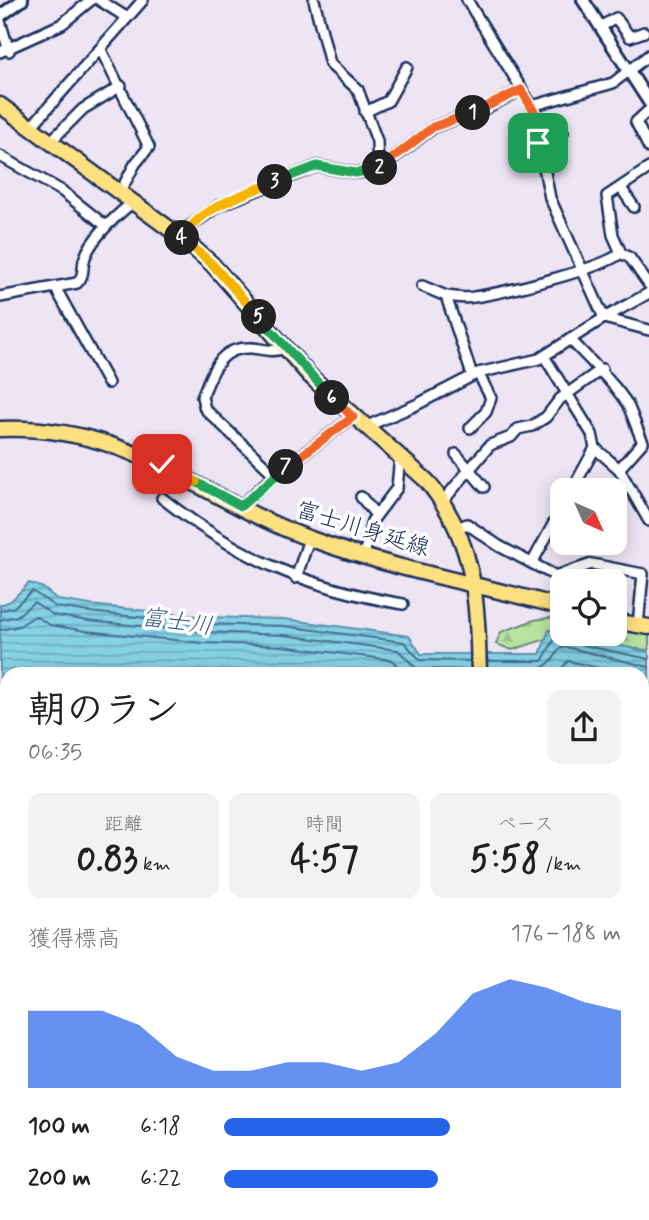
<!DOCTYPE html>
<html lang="ja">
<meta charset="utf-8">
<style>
:root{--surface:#fff;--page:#f2f2f2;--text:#202124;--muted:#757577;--accent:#2563eb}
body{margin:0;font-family:Mynerve,"Klee One",sans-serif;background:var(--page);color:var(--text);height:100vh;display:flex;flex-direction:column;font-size:26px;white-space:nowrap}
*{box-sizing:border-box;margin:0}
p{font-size:23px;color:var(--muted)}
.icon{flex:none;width:38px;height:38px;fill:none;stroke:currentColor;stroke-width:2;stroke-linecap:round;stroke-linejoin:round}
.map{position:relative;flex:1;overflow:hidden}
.drawer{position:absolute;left:0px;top:667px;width:649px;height:555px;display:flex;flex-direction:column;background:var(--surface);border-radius:21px 21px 0 0;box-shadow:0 4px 18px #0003}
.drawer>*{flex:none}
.needle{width:46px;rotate:135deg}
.controls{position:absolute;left:550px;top:478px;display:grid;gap:14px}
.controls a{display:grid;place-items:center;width:77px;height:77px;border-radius:14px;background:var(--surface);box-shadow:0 4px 18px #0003;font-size:35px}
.pin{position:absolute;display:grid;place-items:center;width:60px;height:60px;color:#fff;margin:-30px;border-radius:14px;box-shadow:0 4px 10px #0006}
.km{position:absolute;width:35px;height:35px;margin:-18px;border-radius:50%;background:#222;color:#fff;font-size:19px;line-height:35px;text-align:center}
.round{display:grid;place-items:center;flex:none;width:74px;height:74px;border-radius:14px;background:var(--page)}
.overview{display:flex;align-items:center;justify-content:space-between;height:119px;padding:0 28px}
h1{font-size:38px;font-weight:800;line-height:52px}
.stats{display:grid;grid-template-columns:repeat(3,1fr);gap:10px;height:119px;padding:7px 28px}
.stats div{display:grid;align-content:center;border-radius:14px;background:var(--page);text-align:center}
.stats b{font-size:35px;font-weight:800}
.stats small{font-size:19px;font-weight:400}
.stats p{font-size:19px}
.chart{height:196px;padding:14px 28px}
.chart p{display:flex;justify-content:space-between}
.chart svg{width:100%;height:126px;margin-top:7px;fill:var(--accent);opacity:.7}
ul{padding:0 28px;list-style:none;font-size:23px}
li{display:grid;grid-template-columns:112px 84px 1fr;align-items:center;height:52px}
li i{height:18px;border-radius:9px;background:var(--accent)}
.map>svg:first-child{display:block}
</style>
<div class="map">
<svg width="649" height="1220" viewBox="0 0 649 1220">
<defs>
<pattern id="forest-firs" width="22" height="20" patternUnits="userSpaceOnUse" patternTransform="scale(1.75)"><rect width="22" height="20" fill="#b9e3a0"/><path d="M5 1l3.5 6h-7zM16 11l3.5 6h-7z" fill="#9ec38c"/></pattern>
<pattern id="park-tufts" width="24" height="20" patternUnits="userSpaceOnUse" patternTransform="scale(1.75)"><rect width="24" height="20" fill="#b9e3a0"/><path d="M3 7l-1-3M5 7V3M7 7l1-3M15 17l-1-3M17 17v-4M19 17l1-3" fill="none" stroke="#9ec38c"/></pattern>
<pattern id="water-rules" width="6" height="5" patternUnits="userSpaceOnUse" patternTransform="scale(1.75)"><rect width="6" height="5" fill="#86d2e5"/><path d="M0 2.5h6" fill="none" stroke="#6dabbd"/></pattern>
</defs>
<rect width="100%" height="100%" fill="#ede5f3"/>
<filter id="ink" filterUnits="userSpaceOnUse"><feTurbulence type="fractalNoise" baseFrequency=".0143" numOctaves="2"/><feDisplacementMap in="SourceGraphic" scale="14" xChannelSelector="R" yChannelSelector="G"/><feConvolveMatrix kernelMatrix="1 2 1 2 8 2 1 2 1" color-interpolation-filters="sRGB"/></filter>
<g filter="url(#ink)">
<g fill="url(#forest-firs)" stroke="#6a897f" stroke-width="2">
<polygon points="562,616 562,634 614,634 614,629 649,632 649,650 543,640 512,650 496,644 501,632 534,620"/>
<polygon points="649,762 649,957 642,955 642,763"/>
<polygon points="642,1069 649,1072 649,1194 642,1190"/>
<polygon points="7,1084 7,1214 275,1214 275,1220 0,1220 0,1086"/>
</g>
<polygon fill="url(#park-tufts)" stroke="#6a897f" stroke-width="2" points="7,867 7,1077 0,1080 0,872"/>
<polygon fill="url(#water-rules)" stroke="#5b91af" stroke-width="2" points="29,583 43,588 58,600 90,605 206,617 284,619 409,636 421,654 540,654 549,630 649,652 649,757 642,758 642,674 7,674 7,686 0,686 0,605 11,601"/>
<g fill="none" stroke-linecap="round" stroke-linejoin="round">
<g stroke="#467094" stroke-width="2">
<polyline points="0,611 14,607 32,591 56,607 89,612 205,624 284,626 404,642 420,660 470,661"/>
<polyline points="0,620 17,616 34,602 53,615 88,621 205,632 283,635 398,650 417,669 470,670"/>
<polyline points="0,630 19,626 35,616 50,625 86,631 204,643 282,646 392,660 404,674"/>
<polyline points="487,661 542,661 554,640 569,636 578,644 649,659"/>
<path d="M 488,670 C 517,670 545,680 559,649 L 566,647 L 649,667"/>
<polyline points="557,674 568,661 625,674"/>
</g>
<g stroke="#5b91af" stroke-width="2.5">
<polyline points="0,1049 7,1046"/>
<polyline points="642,1073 649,1077"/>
</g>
<defs>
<g id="minor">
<polyline points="99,0 126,17"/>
<polyline points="314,0 330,64 358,90 377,141 378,170"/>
<polyline points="467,0 532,106 550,198 604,318 649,293"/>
<polyline points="0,21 9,51"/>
<polyline points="600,27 616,18 630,37 644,32"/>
<polyline points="101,50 149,147 135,164 120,192"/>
<polyline points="0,52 62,24 91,0"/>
<polyline points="532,106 613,83 649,55"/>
<polyline points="649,110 636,122 649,148"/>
<polyline points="365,112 388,101 407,67"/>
<polyline points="31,127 143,0"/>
<polyline points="51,141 83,109 121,86"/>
<polyline points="538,143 563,132"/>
<polyline points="0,156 62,191 106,226"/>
<polyline points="649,168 607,196 613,235 621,253 630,258 649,285"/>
<polyline points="621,188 634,207"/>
<polyline points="182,238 189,227 218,206 317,166 356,173 378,170 434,127 484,109 521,90"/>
<polyline points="422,286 446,296 472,375"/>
<polyline points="55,287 108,383"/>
<path d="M 446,296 C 456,297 464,299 474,297 C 502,293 602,269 621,253"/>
<path d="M 0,297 L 77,283 C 86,274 81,267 85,257 C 92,238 117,215 133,202"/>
<path d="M 570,339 C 589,360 610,378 626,402 C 631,409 637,431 643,442 L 619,469"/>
<polyline points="544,356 592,434 595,448 572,490"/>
<polyline points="365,427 416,405 478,373 539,359 604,318 649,330"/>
<polyline points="470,428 486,412 491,398 478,373"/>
<polyline points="595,448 619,469 649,521"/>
<polyline points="456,454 484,487"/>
<path d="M 275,475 L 205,409 L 202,397 C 213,371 219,346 252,348 C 265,349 272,353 285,348"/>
<polyline points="361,497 376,515"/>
<path d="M 162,498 C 238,558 308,588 403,604"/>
<polyline points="443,501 490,445 511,437 518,429 532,426 546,417 560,399 602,369"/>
<polyline points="241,506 275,475 353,417"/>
<polyline points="457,528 467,524 499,546 556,576 560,583"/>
<polyline points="364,556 372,521 397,488 400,456"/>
<polyline points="532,563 562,508"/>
<polyline points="556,576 592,564 643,574 638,625"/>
<polyline points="296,578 309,539"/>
<polyline points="0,920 7,915"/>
<polyline points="642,1083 649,1080"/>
<polyline points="336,1214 338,1220"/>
<polyline points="534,1214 537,1220"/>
<polyline points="432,1220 443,1214"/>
</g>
<g id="tertiary">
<polyline points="583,0 649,102"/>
<polyline points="0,16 22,0"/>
</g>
<g id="primary">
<path d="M 0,105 L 182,238 L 212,264 L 309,375 L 427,481 C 476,542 477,599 479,674"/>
<path d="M 0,429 C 133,424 197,498 311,539 C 392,569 478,584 562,607"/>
<polyline points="614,621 649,627"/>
<polyline points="457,1214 458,1220"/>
</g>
</defs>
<use href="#minor" stroke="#1b2f5e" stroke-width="14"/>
<use href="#tertiary" stroke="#1b2f5e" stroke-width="16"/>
<use href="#primary" stroke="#1b2f5e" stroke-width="19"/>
<use href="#minor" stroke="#fff" stroke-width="9"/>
<use href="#tertiary" stroke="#fff" stroke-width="10"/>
<use href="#primary" stroke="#fde080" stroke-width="14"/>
</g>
</g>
<g fill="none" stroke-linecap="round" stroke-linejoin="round" filter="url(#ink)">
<defs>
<polyline id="split-1" points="473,113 521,90 535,113 538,143"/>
<polyline id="split-2" points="380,168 433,127 473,113"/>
<polyline id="split-3" points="275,182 317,166 356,173 380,168"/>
<path id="split-4" d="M 182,238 C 201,207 242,195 275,182"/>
<polyline id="split-5" points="182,238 212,264 259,317"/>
<polyline id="split-6" points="259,317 332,398"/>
<polyline id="split-7" points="286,467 353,417 332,398"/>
<polyline id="split-8" points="196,482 241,506 286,467"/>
<polyline id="split-9" points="162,464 196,482"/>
</defs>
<use href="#split-1" stroke="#fff" stroke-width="14"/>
<use href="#split-2" stroke="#fff" stroke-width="14"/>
<use href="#split-3" stroke="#fff" stroke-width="14"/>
<use href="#split-4" stroke="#fff" stroke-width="14"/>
<use href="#split-5" stroke="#fff" stroke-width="14"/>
<use href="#split-6" stroke="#fff" stroke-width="14"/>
<use href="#split-7" stroke="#fff" stroke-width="14"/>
<use href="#split-8" stroke="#fff" stroke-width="14"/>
<use href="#split-9" stroke="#fff" stroke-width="14"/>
<use href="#split-1" stroke="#f0652b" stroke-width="9"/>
<use href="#split-2" stroke="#f0652b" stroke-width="9"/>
<use href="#split-3" stroke="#22a559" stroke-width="9"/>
<use href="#split-4" stroke="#f5b400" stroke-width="9"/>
<use href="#split-5" stroke="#f5b400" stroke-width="9"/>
<use href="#split-6" stroke="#22a559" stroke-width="9"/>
<use href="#split-7" stroke="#f0652b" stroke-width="9"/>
<use href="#split-8" stroke="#22a559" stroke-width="9"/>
<use href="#split-9" stroke="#f5b400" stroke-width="9"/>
</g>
<g text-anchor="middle" stroke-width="7" stroke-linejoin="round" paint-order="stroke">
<g font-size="23" fill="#1b2f5e" stroke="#fff">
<text transform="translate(363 528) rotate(17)" y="8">富士川身延線</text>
</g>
<g font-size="24" font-style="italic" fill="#3b6086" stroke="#fff">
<text transform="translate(177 621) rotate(8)" y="8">富士川</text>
</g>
</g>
</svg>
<div class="controls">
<a><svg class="needle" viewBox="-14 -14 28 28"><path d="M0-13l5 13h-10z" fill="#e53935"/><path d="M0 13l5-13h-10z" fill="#757577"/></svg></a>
<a><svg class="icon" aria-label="locate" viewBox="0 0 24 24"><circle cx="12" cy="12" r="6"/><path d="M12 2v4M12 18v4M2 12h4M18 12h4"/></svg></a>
</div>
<div class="pin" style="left:538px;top:143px;background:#1e9e55"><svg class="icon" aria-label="arrive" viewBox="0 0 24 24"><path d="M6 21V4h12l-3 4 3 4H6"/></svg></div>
<div class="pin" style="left:162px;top:464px;background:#d93025"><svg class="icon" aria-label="check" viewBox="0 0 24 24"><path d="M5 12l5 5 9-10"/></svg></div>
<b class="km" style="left:473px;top:113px">1</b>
<b class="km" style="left:380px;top:168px">2</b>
<b class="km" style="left:275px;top:182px">3</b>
<b class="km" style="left:182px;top:238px">4</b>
<b class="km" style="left:259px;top:317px">5</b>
<b class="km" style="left:332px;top:398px">6</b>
<b class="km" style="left:286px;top:467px">7</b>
<section class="drawer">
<div class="overview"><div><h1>朝のラン</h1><p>06:35</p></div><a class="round"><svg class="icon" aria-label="share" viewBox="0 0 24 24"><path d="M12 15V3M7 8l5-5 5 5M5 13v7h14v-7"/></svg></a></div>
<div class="stats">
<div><p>距離</p><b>0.83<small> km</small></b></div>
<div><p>時間</p><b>4:57</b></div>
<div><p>ペース</p><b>5:58<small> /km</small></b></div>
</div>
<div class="chart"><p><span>獲得標高</span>176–188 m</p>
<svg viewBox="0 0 160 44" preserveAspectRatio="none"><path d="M0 44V17L10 17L20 17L30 22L40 33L50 38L60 38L70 35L80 35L90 38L100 35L110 25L120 11L130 6L140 9L150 14L160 17V44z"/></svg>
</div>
<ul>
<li><b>100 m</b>6:18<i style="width:57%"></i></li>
<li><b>200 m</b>6:22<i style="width:54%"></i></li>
</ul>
</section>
</div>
